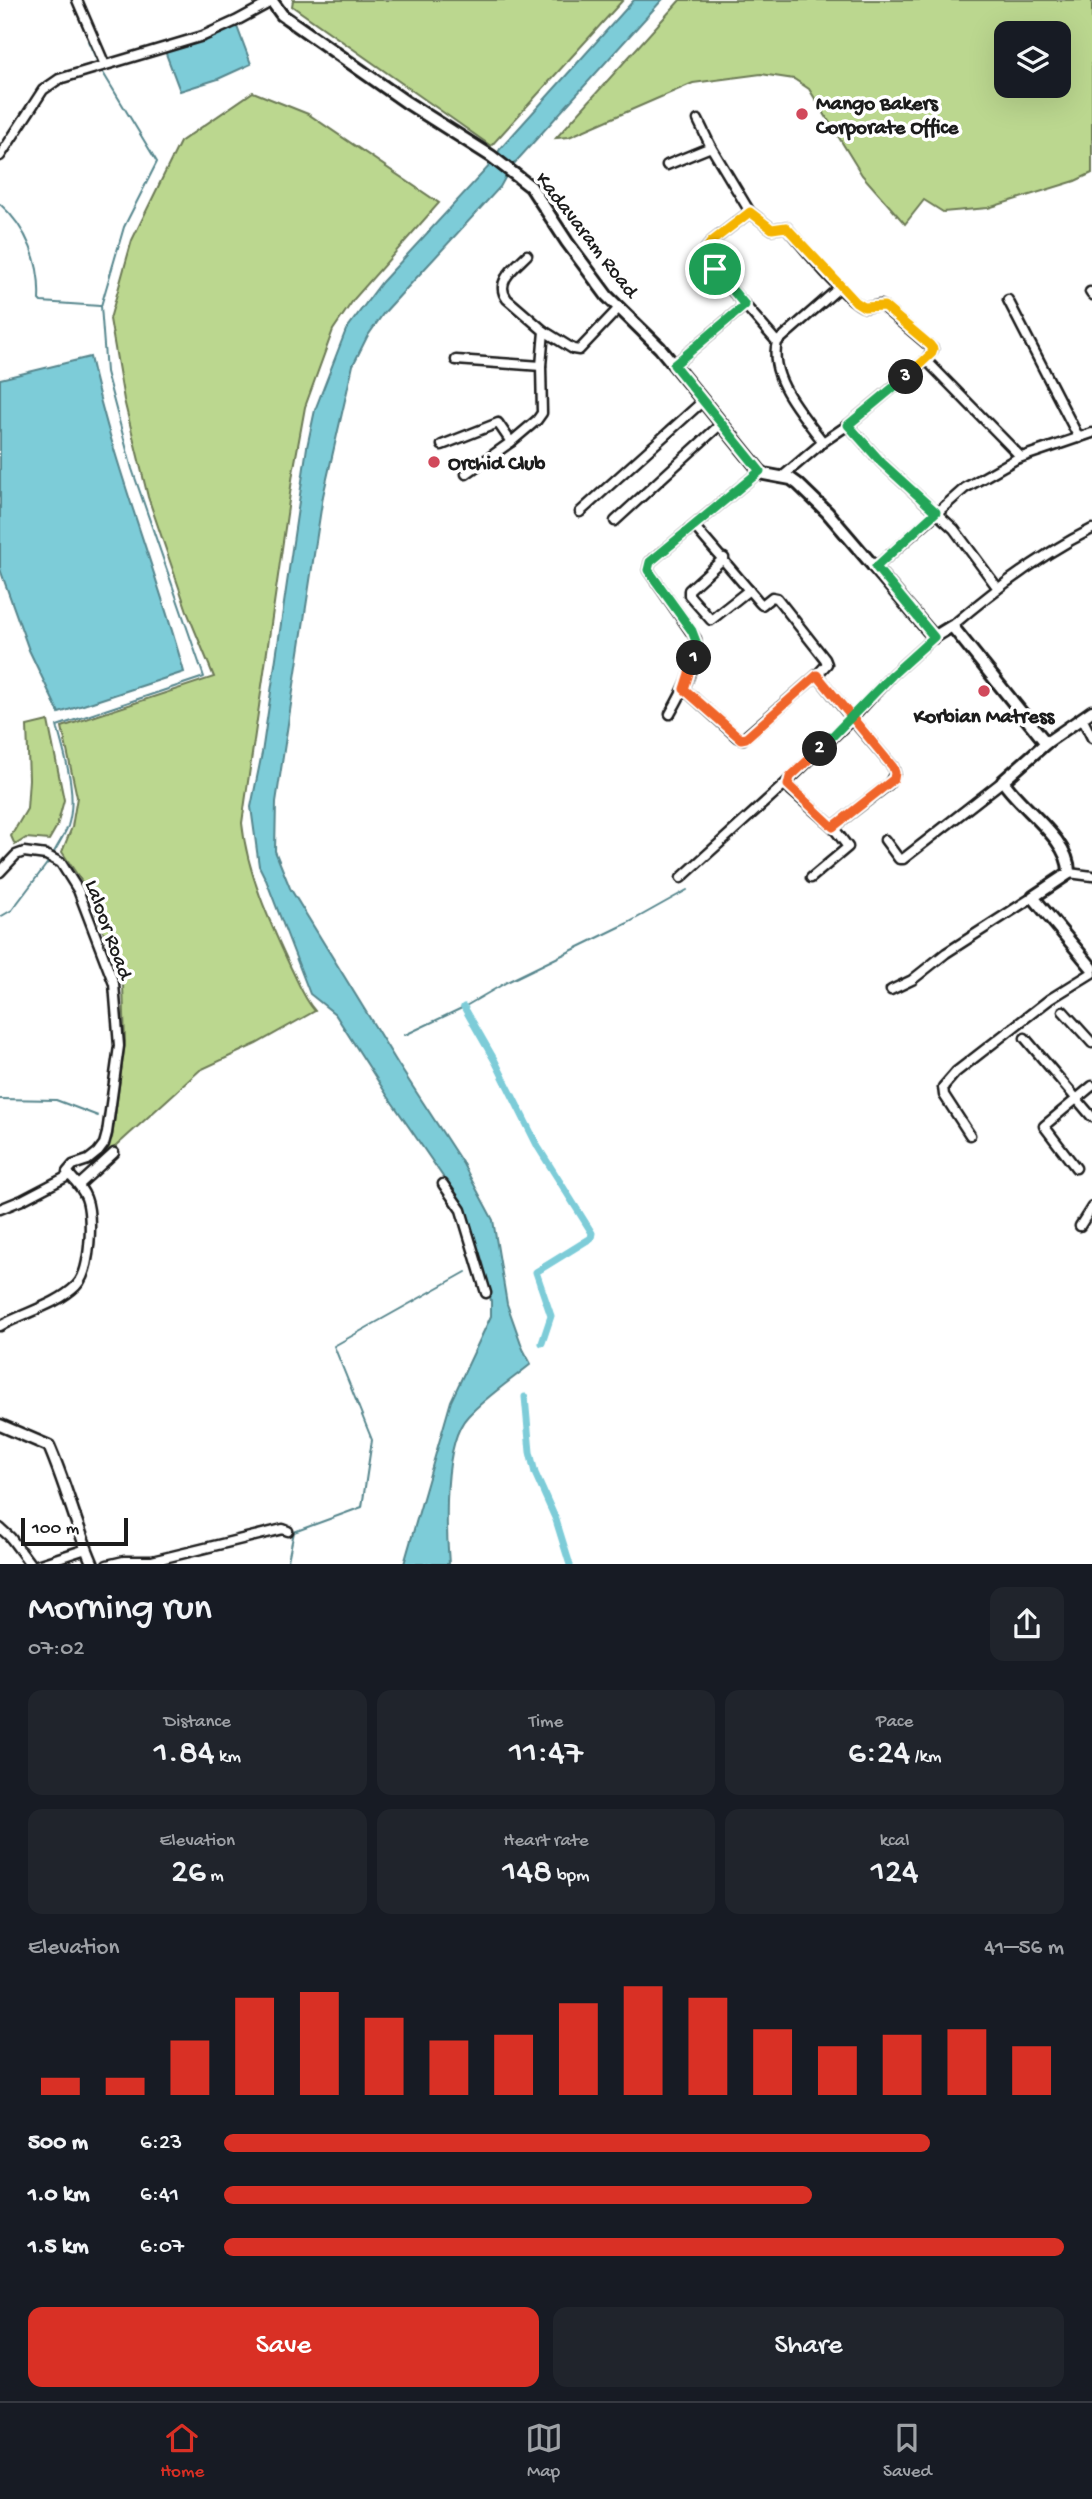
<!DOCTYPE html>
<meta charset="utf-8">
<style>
:root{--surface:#171b24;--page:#20242c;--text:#f1f3f6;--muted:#9ea1a6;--line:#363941;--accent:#d93025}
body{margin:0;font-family:"Gochi Hand",sans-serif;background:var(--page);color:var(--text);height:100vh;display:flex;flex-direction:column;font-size:26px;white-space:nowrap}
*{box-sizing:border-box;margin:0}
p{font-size:23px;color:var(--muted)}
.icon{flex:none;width:38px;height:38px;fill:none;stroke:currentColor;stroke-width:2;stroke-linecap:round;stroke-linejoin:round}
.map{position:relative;height:1564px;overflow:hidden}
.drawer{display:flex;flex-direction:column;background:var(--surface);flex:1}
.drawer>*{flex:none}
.buttons{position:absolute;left:994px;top:21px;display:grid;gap:14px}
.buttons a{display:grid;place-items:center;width:77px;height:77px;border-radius:14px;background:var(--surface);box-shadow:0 7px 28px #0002;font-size:35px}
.scale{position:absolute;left:21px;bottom:18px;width:107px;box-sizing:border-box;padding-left:7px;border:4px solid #1c1c1c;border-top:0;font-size:19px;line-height:24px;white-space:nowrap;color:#1c1c1c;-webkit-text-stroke:5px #fff;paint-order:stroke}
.pin{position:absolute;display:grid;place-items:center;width:60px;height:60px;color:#fff;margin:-30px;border:4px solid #fff;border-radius:50%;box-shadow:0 2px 7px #0007}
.km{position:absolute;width:35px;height:35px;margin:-18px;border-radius:50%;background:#222;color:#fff;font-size:19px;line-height:35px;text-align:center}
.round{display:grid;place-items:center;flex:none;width:74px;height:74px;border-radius:14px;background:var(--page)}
.headline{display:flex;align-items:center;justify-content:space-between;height:119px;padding:0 28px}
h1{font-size:38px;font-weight:600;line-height:52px}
.figures{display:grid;grid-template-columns:repeat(3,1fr);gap:10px;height:119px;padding:7px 28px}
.figures div{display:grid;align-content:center;border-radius:14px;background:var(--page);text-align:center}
.figures b{font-size:35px;font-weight:600}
.figures small{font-size:19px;font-weight:400}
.figures p{font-size:19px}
.chart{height:196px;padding:14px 28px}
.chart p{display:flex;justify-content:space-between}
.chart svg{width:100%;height:126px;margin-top:7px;stroke:var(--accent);stroke-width:6}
.cta{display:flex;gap:14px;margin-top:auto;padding:14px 28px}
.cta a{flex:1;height:80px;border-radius:14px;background:var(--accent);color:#fff;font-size:28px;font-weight:600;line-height:80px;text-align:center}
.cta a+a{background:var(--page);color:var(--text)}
ul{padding:0 28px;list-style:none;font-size:23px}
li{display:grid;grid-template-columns:112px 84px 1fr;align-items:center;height:52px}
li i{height:18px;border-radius:9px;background:var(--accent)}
.dock{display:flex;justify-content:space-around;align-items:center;height:98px;border-top:2px solid var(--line);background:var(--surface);font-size:19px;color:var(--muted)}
.dock a{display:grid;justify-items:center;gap:4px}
.dock .selected{color:var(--accent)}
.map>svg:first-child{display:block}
</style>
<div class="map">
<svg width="1092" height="1565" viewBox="0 0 1092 1565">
<rect width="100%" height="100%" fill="#fff"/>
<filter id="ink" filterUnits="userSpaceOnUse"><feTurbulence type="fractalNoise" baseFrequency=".0143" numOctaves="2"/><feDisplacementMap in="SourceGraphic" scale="14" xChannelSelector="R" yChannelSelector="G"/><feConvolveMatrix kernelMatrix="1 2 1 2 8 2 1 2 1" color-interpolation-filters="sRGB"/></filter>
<g filter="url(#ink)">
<g fill="#bbd78f" stroke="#6c7a56" stroke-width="2" fill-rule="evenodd">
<polygon points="293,0 623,0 491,146 292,6"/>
<path d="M 680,0 L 1092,0 L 1092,173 L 1075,181 L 988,208 L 943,212 L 924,200 L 905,224 L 862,175 L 809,89 L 794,79 L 761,74 L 693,83 L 569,137 L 556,138 ZM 1006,33 L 1059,33 L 1059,86 L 1006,86 Z"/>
<path d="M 253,92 L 308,114 L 439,203 L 354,299 L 333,330 L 305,407 L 293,473 L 242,823 C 247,873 270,923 291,968 C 299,984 303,997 315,1011 L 256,1044 L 200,1070 L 94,1166 L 112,1138 L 125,1042 L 123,985 L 88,891 L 62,852 L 72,827 L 77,797 L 62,727 L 214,677 L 188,614 L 148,497 L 124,400 L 110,319 L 132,240 L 180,142 Z"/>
<polygon points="48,721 64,800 57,826 49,840 26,838 15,845 11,836 27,809 29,779 27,726"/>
</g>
<g fill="#7dccd8" stroke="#56868d" stroke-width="2">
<path d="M 634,0 L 662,0 L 511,167 L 500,187 L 383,314 L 367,337 L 353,365 L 323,496 L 276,802 L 275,851 L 290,888 L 398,1064 L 463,1164 L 493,1220 L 507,1304 L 523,1349 L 531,1364 C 510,1381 486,1397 468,1416 C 442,1443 446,1529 449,1564 L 404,1564 L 451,1401 L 491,1316 L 491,1301 L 485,1273 L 463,1206 L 387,1095 L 335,1014 L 310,994 L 266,880 L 259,866 L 251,807 L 262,753 L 307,447 L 315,410 L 346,330 L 382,282 L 492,163 L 500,149 Z"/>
<polygon points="236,24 251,64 218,79 180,91 165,51"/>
<path d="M 90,357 C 113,464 155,566 184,672 L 59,713 L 29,650 L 0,569 L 0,379 Z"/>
</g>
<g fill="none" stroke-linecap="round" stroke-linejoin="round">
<g stroke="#56868d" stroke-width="2">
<polyline points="88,41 97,61"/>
<path d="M 0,204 C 27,228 41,263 39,300 L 41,302 L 100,306"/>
<path d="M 52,856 C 57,846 64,836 68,826 C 78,794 65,757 57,726 L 204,677 L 132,469 L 106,372 L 101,306 L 124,227 L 157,162 L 102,71"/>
<polyline points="0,917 12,910 49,861"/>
<polyline points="405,1035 464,1007 507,982 628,923 687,890"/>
<polyline points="0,1099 56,1100 98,1116"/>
<polyline points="287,1565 294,1532 362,1507 372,1440 334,1346 466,1272"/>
</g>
<g stroke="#7dccd8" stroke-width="7">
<polyline points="464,1007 495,1061 538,1147 592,1233 591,1238 536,1272 551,1316 542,1343"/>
<polyline points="525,1397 530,1452 535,1473 556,1520 570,1565"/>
</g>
<defs>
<g id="minor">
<polyline points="77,0 105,65"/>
<polyline points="698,120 711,147"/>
<polyline points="0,156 43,90 59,79 203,36 236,21 271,2"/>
<path d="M 667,165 L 711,147 L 750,212 L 772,229 L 786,227 C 800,243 848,303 864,307 C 870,308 876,305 881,305 L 933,349 L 926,360"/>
<polyline points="1090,292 1092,295"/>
<polyline points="1008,300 1079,438"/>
<polyline points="745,305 777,342"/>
<polyline points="544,331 573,349 579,350 619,308"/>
<polyline points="456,360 541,366"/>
<path d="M 674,365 L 745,305 C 731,288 710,270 706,249 L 711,242 L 750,212"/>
<polyline points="848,425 926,360 1021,457"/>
<path d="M 823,442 C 802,414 768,378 777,342 L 840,287"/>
<polyline points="442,445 498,423 511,442"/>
<path d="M 466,474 L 511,442 L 537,420 L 542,413 L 541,366 L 544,331 L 507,299 C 494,282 515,267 527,255"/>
<polyline points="783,476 823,442 848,425 882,463 954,529 997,587"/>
<polyline points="580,512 703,401"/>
<polyline points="615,521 722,423"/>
<polyline points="694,526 760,603 762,605 772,597 777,598 825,659 827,664 817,675 852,719 787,782 791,790 833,827 848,847 811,878"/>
<polyline points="724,558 689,590 689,595 711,620 749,590"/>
<polyline points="876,567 965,488 1016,459 1092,433"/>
<path d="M 952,626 C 996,588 1040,555 1092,529"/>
<polyline points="684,689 737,737 743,739 817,675"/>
<path d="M 670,714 C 682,693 698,664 696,639 L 648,570 L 650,562 L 760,471"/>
<polyline points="1082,718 1092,738"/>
<polyline points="833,827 889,784 895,773 893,767 852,719 892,675 934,637"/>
<polyline points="885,840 899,859 903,859 1003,781"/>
<path d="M 0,872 L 16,855 L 24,852 L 46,855 L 61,863 L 78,890 L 114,984 L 119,1046 L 107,1133 L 104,1144 L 98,1152 L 88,1160 L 73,1165 L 67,1172 C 74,1180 82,1187 86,1198 C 93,1216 91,1272 76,1286 C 55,1306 25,1312 0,1326"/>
<polyline points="1069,873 1092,876"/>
<polyline points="681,878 787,782"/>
<polyline points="891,990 912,980 946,953 1033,897"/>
<polyline points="1063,1011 1092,1043"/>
<polyline points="1025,1038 1092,1117"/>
<polyline points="970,1135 944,1095 943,1087 956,1072 1050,999 1092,973"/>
<polyline points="1076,1168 1044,1126 1092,1086"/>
<polyline points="443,1184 461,1210 486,1293"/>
<polyline points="79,1185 114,1153"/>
<polyline points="0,1209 22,1200 70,1175"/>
<polyline points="1080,1226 1092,1207"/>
<polyline points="0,1528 10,1537 31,1565"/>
<polyline points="37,1565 86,1549"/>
<polyline points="107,1565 124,1561 152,1561 283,1529 288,1531"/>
</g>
<g id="tertiary">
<polyline points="1046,743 1092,711"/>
<path d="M 0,1425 L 49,1446 C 66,1485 76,1526 93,1565"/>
</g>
<path id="secondary" d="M 271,0 L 282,15 L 406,102 L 491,156 L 531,187 L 567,242 L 607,296 L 660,348 L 760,471 L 764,474 L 791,479 L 798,484 L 827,512 L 934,637 L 952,626 L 1046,743 L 1003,781 C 1020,808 1070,839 1069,873 L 1033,897 L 1092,968"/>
</defs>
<use href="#minor" stroke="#1c1c1c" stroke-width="13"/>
<use href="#tertiary" stroke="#1c1c1c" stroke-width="15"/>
<use href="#secondary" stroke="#1c1c1c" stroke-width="16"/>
<use href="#minor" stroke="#fff" stroke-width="8"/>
<use href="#tertiary" stroke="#fff" stroke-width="10"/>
<use href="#secondary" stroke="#fff" stroke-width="10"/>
</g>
</g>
<g fill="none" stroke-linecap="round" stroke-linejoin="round" filter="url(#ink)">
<defs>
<polyline id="split-1" points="694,658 697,644 692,631 648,570 650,562 760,471 674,365 745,305 715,269"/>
<polyline id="split-2" points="694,658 684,689 741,739 746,738 817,675 893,767 895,773 894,779 833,827 788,785 790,777 820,749"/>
<polyline id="split-3" points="820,749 892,675 934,637 876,567 936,512 882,463 848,425 906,377"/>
<polyline id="split-4" points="715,269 708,258 706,249 711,242 750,212 772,229 786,227 856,302 864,307 884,306 930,345 933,349 931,354 906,377"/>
</defs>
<use href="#split-1" stroke="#fff" stroke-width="14"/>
<use href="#split-2" stroke="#fff" stroke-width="14"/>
<use href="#split-3" stroke="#fff" stroke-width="14"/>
<use href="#split-4" stroke="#fff" stroke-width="14"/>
<use href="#split-1" stroke="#22a559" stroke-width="9"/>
<use href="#split-2" stroke="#f0652b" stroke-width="9"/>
<use href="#split-3" stroke="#22a559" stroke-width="9"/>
<use href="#split-4" stroke="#f5b400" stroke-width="9"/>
</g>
<g fill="#d1495b" stroke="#fff" stroke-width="2.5">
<circle cx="802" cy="114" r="7"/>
<circle cx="434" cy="462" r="7"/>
<circle cx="984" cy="691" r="7"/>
</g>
<g text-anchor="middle" stroke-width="7" stroke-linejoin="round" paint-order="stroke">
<g font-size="21" font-weight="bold" fill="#1c1c1c" stroke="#fff" text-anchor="start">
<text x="816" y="109">Mango Bakers<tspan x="816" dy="24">Corporate Office</tspan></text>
<text x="448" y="469">Orchid Club</text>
<text x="984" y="722" text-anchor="middle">Korbian Matress</text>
</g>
<g font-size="21" fill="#1c1c1c" stroke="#fff">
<text transform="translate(588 234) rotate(52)" y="7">Kadavaram Road</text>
<text transform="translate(110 929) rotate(70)" y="7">Laloor Road</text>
</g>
</g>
</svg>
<div class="buttons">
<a><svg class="icon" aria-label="layers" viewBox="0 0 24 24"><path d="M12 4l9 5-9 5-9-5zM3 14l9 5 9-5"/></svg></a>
</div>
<div class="scale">100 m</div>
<div class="pin" style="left:715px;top:269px;background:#1e9e55"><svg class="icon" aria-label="arrive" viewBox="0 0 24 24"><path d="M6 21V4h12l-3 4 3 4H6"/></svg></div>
<b class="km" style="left:694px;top:658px">1</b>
<b class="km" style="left:820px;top:749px">2</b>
<b class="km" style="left:906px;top:377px">3</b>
</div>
<section class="drawer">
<div class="headline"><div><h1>Morning run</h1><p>07:02</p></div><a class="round"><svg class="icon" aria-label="share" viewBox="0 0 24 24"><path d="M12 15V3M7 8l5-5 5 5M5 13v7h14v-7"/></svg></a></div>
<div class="figures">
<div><p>Distance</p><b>1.84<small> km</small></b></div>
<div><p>Time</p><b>11:47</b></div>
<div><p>Pace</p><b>6:24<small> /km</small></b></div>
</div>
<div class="figures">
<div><p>Elevation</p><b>26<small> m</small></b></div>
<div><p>Heart rate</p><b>148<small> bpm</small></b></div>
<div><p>kcal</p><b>124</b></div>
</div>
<div class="chart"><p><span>Elevation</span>41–56 m</p>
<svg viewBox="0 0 160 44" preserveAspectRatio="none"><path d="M5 44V38M15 44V38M25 44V25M35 44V10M45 44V8M55 44V17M65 44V25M75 44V23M85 44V12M95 44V6M105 44V10M115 44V21M125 44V27M135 44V23M145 44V21M155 44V27"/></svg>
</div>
<ul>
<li><b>500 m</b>6:23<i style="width:84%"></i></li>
<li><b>1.0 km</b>6:41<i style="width:70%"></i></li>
<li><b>1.5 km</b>6:07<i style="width:100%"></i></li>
</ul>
<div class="cta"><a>Save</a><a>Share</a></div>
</section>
<nav class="dock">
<a class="selected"><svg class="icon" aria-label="home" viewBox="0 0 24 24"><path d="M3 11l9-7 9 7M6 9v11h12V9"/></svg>Home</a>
<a><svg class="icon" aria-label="map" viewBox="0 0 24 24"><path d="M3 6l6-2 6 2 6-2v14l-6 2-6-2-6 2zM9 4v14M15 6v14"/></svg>Map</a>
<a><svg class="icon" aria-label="saved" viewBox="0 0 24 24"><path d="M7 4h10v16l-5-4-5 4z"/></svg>Saved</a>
</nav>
